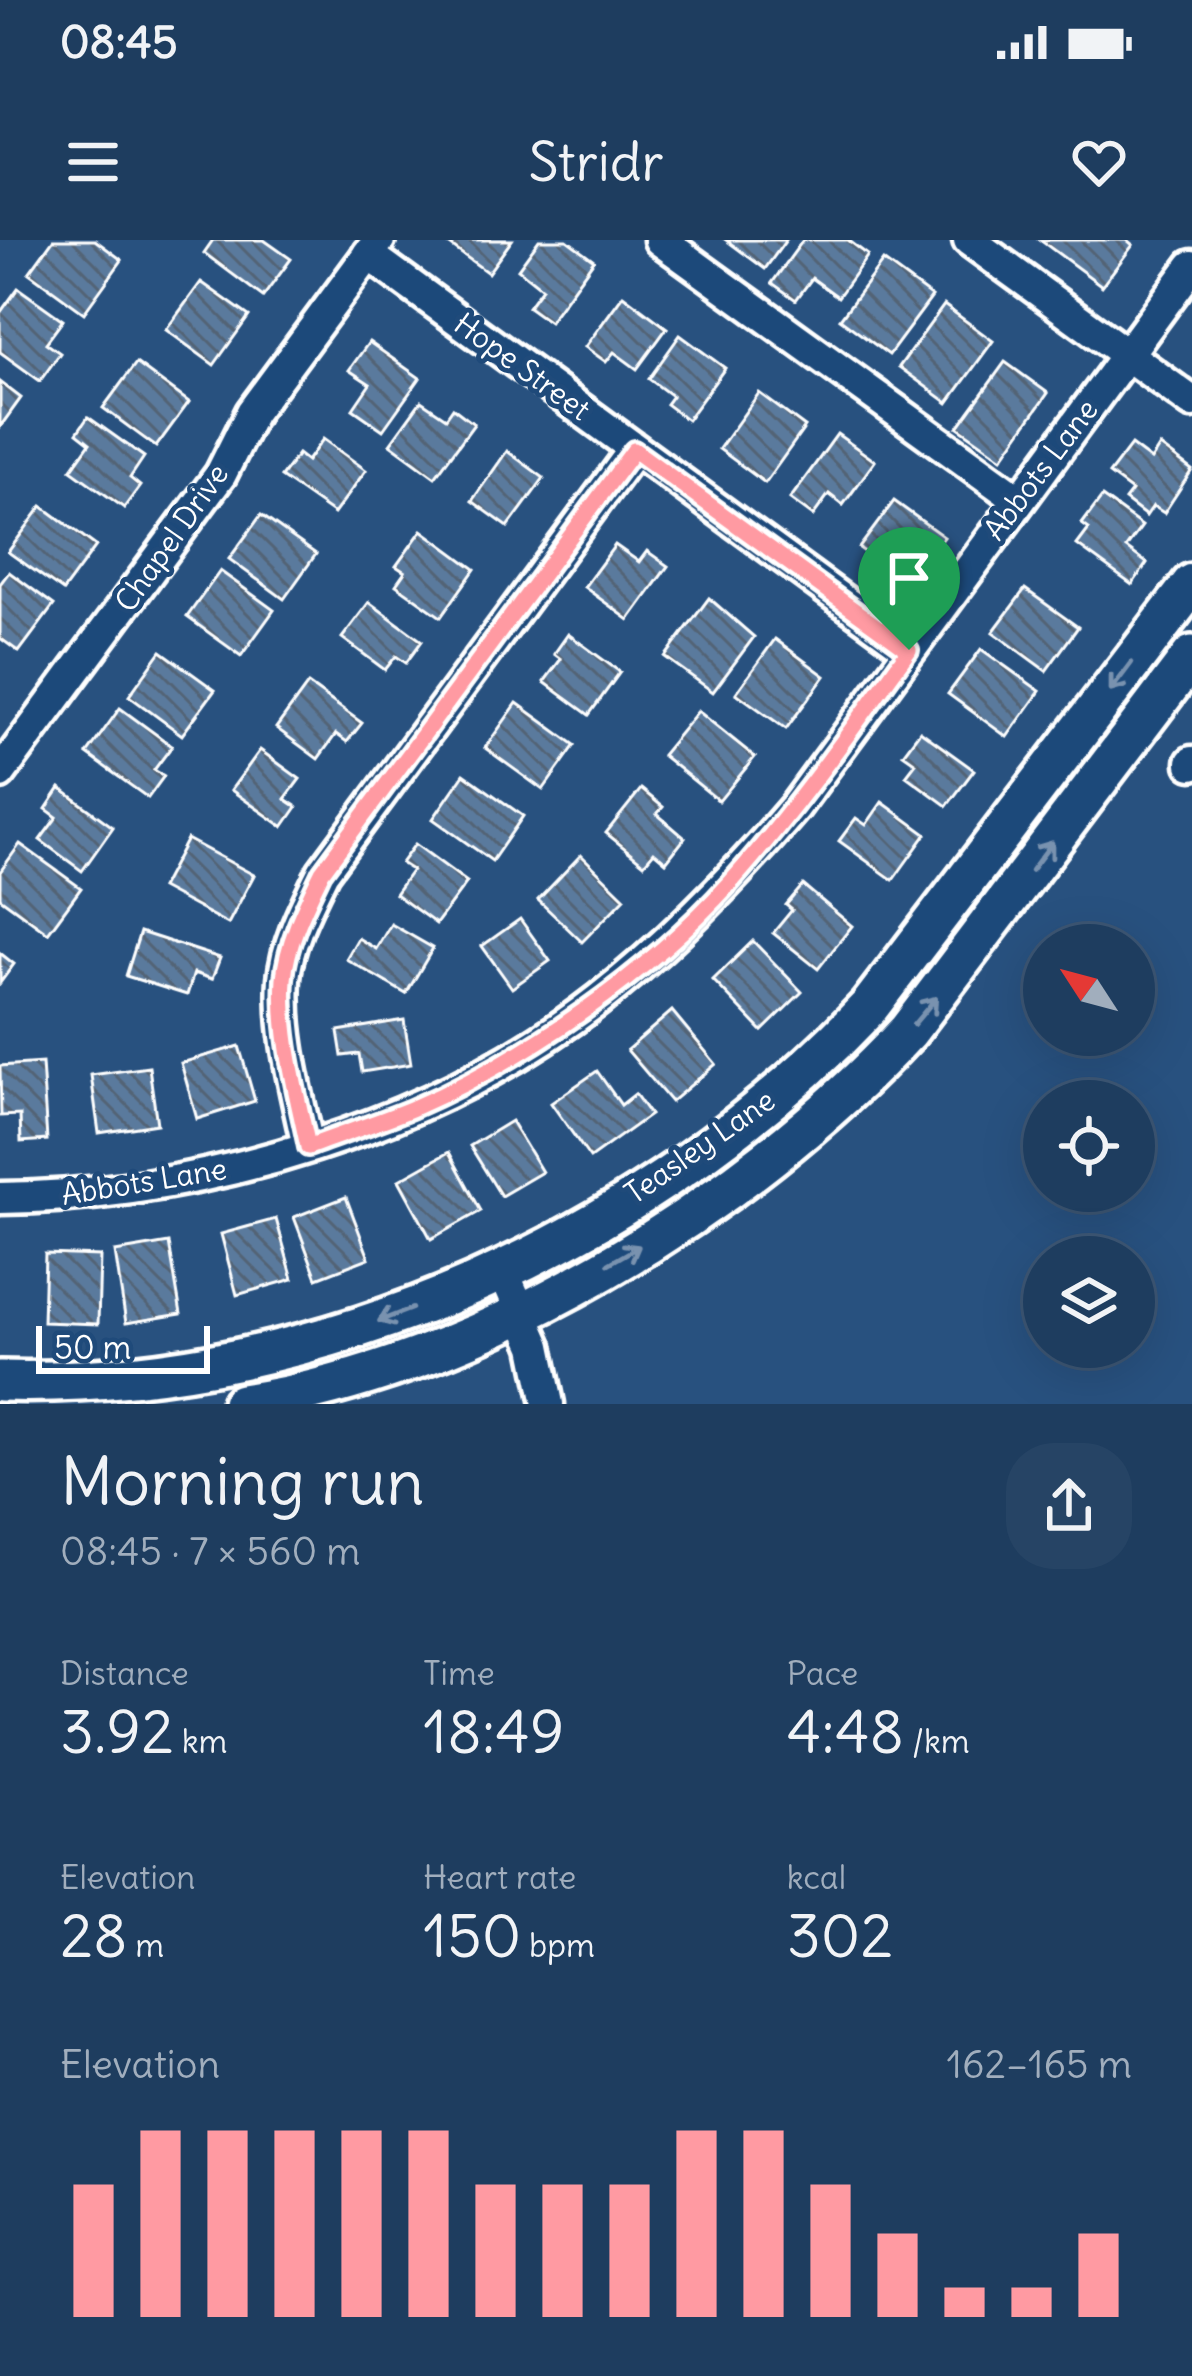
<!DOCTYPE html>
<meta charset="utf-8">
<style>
:root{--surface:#1e3d5f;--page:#264465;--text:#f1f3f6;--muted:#a1aebd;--line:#3c5674;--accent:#ff9aa2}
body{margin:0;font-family:Delius,sans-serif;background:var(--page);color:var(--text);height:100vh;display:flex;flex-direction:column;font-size:45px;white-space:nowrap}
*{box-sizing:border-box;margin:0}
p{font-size:39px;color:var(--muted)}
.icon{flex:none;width:66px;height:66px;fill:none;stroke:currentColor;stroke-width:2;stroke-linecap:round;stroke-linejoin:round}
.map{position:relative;height:1164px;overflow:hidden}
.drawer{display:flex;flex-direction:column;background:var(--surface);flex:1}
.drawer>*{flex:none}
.needle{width:78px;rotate:306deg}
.controls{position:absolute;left:1023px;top:684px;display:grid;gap:24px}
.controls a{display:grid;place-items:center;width:132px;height:132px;border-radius:50%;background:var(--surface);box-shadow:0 12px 48px #0002,0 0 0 3px var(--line);font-size:60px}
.scale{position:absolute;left:36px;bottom:30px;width:174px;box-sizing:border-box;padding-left:12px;border:6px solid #fff;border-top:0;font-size:33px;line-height:42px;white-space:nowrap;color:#fff;-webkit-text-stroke:9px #1f4a7a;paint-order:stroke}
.pin{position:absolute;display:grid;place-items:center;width:102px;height:102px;color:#fff;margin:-123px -51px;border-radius:50% 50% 50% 0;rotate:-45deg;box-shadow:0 0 12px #0007}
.pin .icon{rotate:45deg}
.round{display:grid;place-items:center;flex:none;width:126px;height:126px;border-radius:48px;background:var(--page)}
.summary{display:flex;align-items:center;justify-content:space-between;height:204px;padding:0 60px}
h1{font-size:66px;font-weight:600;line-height:90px}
.stats{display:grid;grid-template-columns:repeat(3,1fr);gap:18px;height:204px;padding:12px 60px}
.stats div{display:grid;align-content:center}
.stats b{font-size:60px;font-weight:600}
.stats small{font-size:33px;font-weight:400}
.stats p{font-size:33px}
.chart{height:336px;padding:24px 60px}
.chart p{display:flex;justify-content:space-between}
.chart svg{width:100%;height:216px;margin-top:12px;stroke:var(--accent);stroke-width:6}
.status{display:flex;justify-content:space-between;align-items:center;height:84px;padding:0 60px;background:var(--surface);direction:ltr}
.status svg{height:33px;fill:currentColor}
header{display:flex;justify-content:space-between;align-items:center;height:156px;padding:0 60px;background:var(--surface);font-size:54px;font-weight:600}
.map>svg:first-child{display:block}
</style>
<div class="status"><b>08:45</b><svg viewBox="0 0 49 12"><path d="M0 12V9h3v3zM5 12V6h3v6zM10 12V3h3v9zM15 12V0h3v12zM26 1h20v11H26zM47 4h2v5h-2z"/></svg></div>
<header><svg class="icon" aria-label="menu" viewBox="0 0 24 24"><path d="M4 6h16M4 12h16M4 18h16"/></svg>Stridr<svg class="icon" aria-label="heart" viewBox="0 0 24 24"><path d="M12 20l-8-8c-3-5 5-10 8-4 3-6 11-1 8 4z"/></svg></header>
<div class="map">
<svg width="1192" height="1164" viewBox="0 0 1192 1164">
<defs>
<pattern id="building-back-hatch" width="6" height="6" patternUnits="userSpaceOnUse" patternTransform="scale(3)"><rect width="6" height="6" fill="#5a7a9d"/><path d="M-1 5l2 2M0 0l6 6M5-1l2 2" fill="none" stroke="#536374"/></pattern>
</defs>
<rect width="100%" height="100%" fill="#28517f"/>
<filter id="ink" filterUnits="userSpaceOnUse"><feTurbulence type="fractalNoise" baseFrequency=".00833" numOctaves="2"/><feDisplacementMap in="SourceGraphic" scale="24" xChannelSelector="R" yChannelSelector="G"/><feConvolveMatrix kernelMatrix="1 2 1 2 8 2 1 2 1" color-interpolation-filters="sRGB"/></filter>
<g filter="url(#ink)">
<g fill="url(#building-back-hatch)" stroke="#fff" stroke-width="3">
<polygon points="53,0 95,0 122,20 84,73 29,33"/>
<polygon points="213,0 264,0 291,19 263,57 204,13"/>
<polygon points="443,0 512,0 488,33"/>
<polygon points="539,0 567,0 594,20 549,82 528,67 542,48 518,29"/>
<polygon points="726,0 786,0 765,29"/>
<polygon points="803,0 848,0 868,15 838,57 812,38 796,60 772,43"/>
<polygon points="1040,0 1127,0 1133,5 1102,46"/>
<polygon points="883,21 932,57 889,115 840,79"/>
<polygon points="201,42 249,76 214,125 166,90"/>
<polygon points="18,48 63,80 46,103 60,113 40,141 0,112 0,73"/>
<polygon points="623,55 667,88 637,129 614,112 606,122 585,107"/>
<polygon points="944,65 993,101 948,163 899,127"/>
<polygon points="680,95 725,128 687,180 666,164 672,156 649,139"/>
<polygon points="369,102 420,138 383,190 353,169 370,144 349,130"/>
<polygon points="1005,122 1048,153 1002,218 958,187"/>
<polygon points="136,123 189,162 156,207 103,168"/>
<polygon points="0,142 21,158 0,187"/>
<polygon points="759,153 805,187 765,243 719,209"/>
<polygon points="421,161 446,178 453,168 474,184 435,237 390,204"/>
<polygon points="88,177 144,217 130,238 140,246 124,268 71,230 90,203 77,193"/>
<polygon points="837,194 875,221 843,265 829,254 813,276 790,259"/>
<polygon points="323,199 366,230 334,274 281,237 298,214 307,221"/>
<polygon points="1131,205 1151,220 1160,206 1192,230 1164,273 1153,266 1146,276 1125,260 1132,251 1109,234"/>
<polygon points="507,211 544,238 508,287 472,261"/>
<polygon points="1102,257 1142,286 1126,308 1147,323 1132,345 1077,305 1089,289 1082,284"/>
<polygon points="894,261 944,297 909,344 859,308"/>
<polygon points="42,266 96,306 63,351 8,312"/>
<polygon points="261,275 316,314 284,359 229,319"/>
<polygon points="422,290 475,329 441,377 396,345 405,332 396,326"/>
<polygon points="615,305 639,322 647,311 668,326 629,380 584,347"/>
<polygon points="220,331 274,370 241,416 187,377"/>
<polygon points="9,332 54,365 19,412 0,398 0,344"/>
<polygon points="1025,349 1078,387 1046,431 993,392"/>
<polygon points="709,358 754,397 713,452 665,417"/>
<polygon points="369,362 422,401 406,423 396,416 385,430 342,398"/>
<polygon points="568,394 620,432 589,475 544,442 561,419 554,414"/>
<polygon points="775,399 825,436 786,489 736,453"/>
<polygon points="981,409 1040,451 1007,497 948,454"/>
<polygon points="161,411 215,450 182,495 129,456"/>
<polygon points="308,444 362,483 347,502 336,494 318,519 276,488"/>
<polygon points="517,463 575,505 543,550 485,508"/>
<polygon points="120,468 172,506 154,530 164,536 148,558 87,514"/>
<polygon points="698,471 755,517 719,561 662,515"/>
<polygon points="920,491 974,530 947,566 906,536 916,523 903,514"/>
<polygon points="260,510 300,539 285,559 297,567 283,587 231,550"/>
<polygon points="464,534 523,576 492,621 433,579"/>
<polygon points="60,548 113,587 82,631 40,600 57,577 46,569"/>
<polygon points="641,549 663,567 657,574 685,598 666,622 654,612 644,624 606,593"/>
<polygon points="882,562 926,594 893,640 839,601 856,578 866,585"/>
<polygon points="187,599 254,635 228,684 161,648"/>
<polygon points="20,604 81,648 48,693 0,658 0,632"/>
<polygon points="415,604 467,642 436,684 395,654 412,630 401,623"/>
<polygon points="581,615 625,658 582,702 538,660"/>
<polygon points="803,645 852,686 818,729 773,693 792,670 786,665"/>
<polygon points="520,679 550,721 512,748 482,706"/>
<polygon points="391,684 433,708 406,754 346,719 358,698 376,709"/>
<polygon points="140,692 220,718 212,739 194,733 187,755 126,736"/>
<polygon points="753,701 802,752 762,791 713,740"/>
<polygon points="0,713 14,724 0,743"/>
<polygon points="672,771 716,824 671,862 627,810"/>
<polygon points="404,780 411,824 362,832 359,814 342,816 338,791"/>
<polygon points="239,806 255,861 197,879 181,823"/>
<polygon points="42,823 47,900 21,902 20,875 1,876 0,826"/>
<polygon points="149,827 157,884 99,893 91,835"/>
<polygon points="597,831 621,865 635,854 650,875 590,918 551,863"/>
<polygon points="511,881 542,932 501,956 470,906"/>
<polygon points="449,912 481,971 431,999 399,940"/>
<polygon points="346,957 369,1018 317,1038 294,977"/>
<polygon points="276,979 293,1039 237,1055 221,994"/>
<polygon points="169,1003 181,1074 126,1083 115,1012"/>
<polygon points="45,1014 100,1016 98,1084 43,1082"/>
</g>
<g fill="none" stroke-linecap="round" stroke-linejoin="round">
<defs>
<g id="minor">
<polyline points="660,0 1018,259"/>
<polyline points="969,0 1192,162"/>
<polyline points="368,14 909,409"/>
<polyline points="1192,522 1192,524"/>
<polyline points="0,533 221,234 252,172 379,0"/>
<path d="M 308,907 C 297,853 280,795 284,739 C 287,702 307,665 323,632 L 634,210"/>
<path d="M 0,958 C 204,956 436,886 599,759 C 672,702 735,637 795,567 L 1192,26"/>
<polyline points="503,1031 536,1106 548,1164"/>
</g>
<g id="major">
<path d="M 0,1141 C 320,1150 651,998 869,767 L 1192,344"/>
<path d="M 242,1164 C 480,1129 746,966 908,791 L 1192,416"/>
</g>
</defs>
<use href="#minor" stroke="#fff" stroke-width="39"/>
<use href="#major" stroke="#fff" stroke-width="48"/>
<use href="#minor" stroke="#1f4a7a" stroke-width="30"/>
<use href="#major" stroke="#1f4a7a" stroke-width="39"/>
</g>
<defs><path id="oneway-shaft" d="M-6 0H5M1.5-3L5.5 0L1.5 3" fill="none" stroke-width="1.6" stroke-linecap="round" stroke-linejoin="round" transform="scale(3)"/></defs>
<g stroke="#7992af">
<use href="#oneway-shaft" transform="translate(1121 437) rotate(127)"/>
<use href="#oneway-shaft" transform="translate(1042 616) rotate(-53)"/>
<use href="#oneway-shaft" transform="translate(925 771) rotate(-50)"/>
<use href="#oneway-shaft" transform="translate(624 1015) rotate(-30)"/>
<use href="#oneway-shaft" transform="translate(395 1075) rotate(159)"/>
</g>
</g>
<g fill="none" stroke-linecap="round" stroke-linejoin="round" filter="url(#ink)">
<defs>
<path id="route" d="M 634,210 L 909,410 C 852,489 796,569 731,642 C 648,734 525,820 411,869 C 377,883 342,894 308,907 C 297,853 280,795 284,739 C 287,702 306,665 322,632 Z"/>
</defs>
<use href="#route" stroke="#fff" stroke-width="24"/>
<use href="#route" stroke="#ff9aa2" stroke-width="15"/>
</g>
<g text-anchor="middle" stroke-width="10" stroke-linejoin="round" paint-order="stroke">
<g font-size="30" fill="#fff" stroke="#1f4a7a">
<text transform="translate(522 127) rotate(36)" y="10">Hope Street</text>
<text transform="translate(1041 230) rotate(-53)" y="10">Abbots Lane</text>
<text transform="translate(172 298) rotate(-55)" y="10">Chapel Drive</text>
<text transform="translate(700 907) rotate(-35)" y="10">Teasley Lane</text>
<text transform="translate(144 942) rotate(-9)" y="10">Abbots Lane</text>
</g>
</g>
</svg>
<div class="controls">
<a><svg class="needle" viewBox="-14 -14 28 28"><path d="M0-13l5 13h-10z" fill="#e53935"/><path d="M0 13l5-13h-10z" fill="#a1aebd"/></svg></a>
<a><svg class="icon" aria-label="locate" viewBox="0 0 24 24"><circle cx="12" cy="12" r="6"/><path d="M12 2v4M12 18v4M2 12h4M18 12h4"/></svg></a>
<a><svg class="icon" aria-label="layers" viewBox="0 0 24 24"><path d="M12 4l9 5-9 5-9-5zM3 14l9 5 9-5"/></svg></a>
</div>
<div class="scale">50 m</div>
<div class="pin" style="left:909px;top:410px;background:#1e9e55"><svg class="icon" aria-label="arrive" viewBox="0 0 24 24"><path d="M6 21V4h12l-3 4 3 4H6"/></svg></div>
</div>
<section class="drawer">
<div class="summary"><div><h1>Morning run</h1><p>08:45 · 7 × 560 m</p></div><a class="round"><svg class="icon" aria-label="share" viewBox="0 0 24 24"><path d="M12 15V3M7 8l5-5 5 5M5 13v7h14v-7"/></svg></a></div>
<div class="stats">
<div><p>Distance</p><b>3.92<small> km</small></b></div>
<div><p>Time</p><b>18:49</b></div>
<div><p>Pace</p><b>4:48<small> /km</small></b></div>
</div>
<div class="stats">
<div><p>Elevation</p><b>28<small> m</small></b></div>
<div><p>Heart rate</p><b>150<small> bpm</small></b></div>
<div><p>kcal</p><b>302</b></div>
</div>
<div class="chart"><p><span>Elevation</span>162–165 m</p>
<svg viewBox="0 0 160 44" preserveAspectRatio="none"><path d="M5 44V17M15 44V6M25 44V6M35 44V6M45 44V6M55 44V6M65 44V17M75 44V17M85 44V17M95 44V6M105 44V6M115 44V17M125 44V27M135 44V38M145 44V38M155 44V27"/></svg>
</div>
</section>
